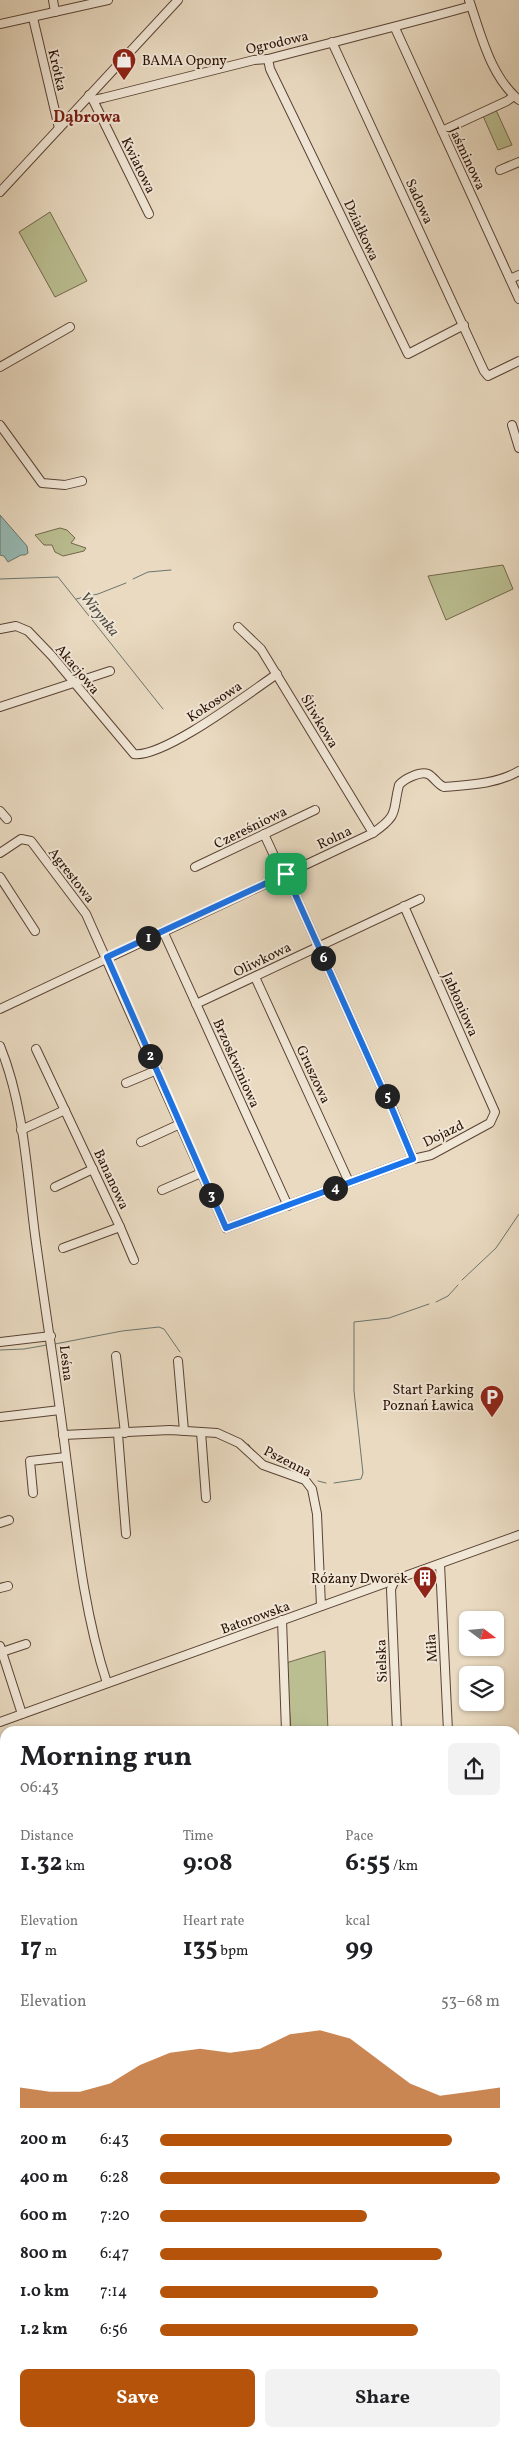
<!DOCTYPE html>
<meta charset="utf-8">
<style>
:root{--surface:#fff;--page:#f2f2f2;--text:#202124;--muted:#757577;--accent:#b45309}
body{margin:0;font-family:Vollkorn,serif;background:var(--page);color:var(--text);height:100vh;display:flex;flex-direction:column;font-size:19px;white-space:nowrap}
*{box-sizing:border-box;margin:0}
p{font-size:16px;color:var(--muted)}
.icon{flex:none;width:28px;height:28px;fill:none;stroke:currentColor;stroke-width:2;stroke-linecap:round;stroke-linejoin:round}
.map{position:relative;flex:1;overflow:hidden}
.side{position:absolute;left:0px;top:1726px;width:520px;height:711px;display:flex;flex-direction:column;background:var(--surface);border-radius:15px 15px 0 0;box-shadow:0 1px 4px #0004}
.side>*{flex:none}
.needle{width:32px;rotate:106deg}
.fabs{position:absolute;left:459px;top:1611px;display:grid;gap:10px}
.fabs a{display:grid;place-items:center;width:45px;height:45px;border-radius:8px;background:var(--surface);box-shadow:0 1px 4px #0004;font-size:25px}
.pin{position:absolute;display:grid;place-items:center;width:42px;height:42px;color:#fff;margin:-21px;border-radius:10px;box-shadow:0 2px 8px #0006}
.km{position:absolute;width:25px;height:25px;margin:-12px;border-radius:50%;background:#222;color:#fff;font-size:14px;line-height:25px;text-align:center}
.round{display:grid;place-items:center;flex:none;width:52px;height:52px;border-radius:8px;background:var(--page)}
.summary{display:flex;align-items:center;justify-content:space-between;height:85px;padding:0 20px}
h1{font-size:28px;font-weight:700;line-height:38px}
.metrics{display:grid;grid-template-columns:repeat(3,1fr);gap:8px;height:85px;padding:5px 20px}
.metrics div{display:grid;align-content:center}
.metrics b{font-size:25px;font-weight:700}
.metrics small{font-size:14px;font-weight:400}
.metrics p{font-size:14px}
.chart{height:140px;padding:10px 20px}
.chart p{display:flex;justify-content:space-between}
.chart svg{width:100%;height:90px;margin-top:5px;fill:var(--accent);opacity:.7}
.primary-button{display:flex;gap:10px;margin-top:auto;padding:10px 20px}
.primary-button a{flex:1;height:58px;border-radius:8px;background:var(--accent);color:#fff;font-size:20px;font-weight:700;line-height:58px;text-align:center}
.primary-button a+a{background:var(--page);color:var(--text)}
ul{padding:0 20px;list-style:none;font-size:16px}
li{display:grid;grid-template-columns:80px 60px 1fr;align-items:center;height:38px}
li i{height:12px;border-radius:6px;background:var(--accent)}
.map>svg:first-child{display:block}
</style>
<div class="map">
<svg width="519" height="2437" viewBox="0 0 519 2437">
<rect width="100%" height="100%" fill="#e9dac1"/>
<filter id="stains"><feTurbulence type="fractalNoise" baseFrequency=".004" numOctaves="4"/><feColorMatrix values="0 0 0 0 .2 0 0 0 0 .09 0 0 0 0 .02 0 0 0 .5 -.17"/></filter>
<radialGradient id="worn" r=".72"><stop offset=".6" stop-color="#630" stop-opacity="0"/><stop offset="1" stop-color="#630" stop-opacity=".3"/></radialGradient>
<g fill="#babe91" stroke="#72684b">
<polygon points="496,110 512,145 498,150 483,116"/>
<polygon points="50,212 87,281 55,297 19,232"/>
<polygon points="60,528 67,530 75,538 71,543 86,548 84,551 63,556 55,552 52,545 44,545 35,535"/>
<polygon points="503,565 513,589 446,620 428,576"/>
<polygon points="325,1651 328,1731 291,1731 286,1663"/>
<polygon points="519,1886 519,1941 515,1941 515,1887"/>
<polygon points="446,2432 446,2437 226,2437 226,2433"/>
<rect x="118" y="2433" width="58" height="4"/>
</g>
<polygon fill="#97bab4" stroke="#6b766e" points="0,515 27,546 28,553 25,555 21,555 8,562 4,556 0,555"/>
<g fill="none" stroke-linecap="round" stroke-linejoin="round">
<g stroke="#6b766e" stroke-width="1">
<polyline points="0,579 58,577 163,709"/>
<polyline points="133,579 148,572 171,570"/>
<polyline points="76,599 98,594 126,583"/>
<polyline points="462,1280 496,1248 519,1214"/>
<polyline points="436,1302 448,1296 458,1285"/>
<polyline points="55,1344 122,1331 159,1327 164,1329 180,1352"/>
<polyline points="0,1350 24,1349 47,1345"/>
<polyline points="248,1444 250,1446"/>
<polyline points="318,1481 326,1483"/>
<polyline points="334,1483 361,1479 363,1473 354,1391 354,1322 389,1318 429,1304"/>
<polyline points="0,2083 5,2082"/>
</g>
<defs>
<g id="minor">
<polyline points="53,0 55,12"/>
<path d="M 469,0 C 481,34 490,76 519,100"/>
<polyline points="33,18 59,128"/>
<polyline points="0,24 108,0"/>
<polyline points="395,28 519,299"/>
<polyline points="332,42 484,371 488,376 519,361"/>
<polyline points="268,59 270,69 408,354 464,325"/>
<path d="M 89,95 L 93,100 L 103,98 L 254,60 L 268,59 C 336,41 404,25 471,6"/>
<polyline points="93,100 149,214"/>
<polyline points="442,131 507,101 514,96"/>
<polyline points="500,170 519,162"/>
<polyline points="0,192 178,0"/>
<polyline points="510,279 519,275"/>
<polyline points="0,367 70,327"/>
<polyline points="0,425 42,483 65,485 82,481"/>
<polyline points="512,425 519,448"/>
<polyline points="238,627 261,649 373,833"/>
<path d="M 0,629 L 16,626 L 28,631 L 52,656 L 134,754 C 164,758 249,693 277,674"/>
<polyline points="0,707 110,671"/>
<polyline points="0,811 7,819"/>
<polyline points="264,834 283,875"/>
<polyline points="0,853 21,839 31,841 86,914 226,1228 413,1159 431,1155 490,1123 495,1112 404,906"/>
<polyline points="195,867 315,810"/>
<polyline points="286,874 382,1088 386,1093 413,1159"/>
<polyline points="0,877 35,931"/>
<polyline points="163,931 288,1206"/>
<polyline points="255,977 349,1182"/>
<polyline points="196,1004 420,899"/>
<path d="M 0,1009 L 373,833 C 400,814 392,812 399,785 C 404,779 420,771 428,774 C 434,777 437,784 444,787 C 469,785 497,784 519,771"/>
<path d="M 0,1046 C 24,1105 27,1173 35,1235 C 45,1309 57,1382 66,1456 C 76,1532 83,1610 107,1683"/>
<polyline points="36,1049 120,1227 134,1260"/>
<polyline points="126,1083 157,1070"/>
<polyline points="21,1130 65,1110"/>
<polyline points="141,1142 180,1124"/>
<polyline points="55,1187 93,1169"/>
<polyline points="162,1190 201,1173"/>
<polyline points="63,1248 120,1227"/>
<polyline points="0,1342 51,1336"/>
<polyline points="116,1356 125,1433"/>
<polyline points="178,1361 184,1431"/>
<polyline points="0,1417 60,1410"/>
<polyline points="201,1432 206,1498"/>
<polyline points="118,1434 126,1534"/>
<polyline points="63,1435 170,1430 217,1433 239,1443 263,1465 305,1480 312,1489 317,1514 321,1606"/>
<polyline points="33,1493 30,1461 66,1457"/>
<polyline points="0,1523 9,1520"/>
<polyline points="440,1564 448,1731"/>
<polyline points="395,1580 391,1589 397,1731"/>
<polyline points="0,1588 8,1586"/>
<polyline points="282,1620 286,1731"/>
<polyline points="0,1646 22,1714"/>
<polyline points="2,1652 26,1644"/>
<polyline points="0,1722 519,1535"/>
<polyline points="515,1998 519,1998"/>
<polyline points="515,2192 519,2192"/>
<polyline points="0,2241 5,2240"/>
<polyline points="0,2306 4,2437"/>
<polyline points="519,2364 519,2369"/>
<polyline points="223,2432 223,2437"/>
</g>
</defs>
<use href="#minor" stroke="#5a4334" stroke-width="10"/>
<use href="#minor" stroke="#f1e7d7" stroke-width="8"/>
</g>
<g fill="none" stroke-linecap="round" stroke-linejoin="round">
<defs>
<polygon id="route" points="286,874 382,1088 386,1094 413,1159 226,1228 107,957"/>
</defs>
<use href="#route" stroke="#fff" stroke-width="10"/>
<use href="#route" stroke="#1a73e8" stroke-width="6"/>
</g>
<defs>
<symbol id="shop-pin" viewBox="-11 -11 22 30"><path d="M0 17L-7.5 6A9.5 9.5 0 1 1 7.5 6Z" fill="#8f2418" stroke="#f1e7d7"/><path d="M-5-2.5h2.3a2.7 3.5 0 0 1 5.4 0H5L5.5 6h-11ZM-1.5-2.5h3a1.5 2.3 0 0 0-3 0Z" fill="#fff"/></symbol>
<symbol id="parking-pin" viewBox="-11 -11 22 30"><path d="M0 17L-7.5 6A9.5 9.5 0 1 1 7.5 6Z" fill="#8f2418" stroke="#f1e7d7"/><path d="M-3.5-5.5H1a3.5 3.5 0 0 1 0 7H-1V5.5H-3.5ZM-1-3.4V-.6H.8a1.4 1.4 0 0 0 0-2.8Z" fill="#fff"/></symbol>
<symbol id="building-pin" viewBox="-11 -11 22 30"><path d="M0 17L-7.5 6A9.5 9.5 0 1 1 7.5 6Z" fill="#8f2418" stroke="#f1e7d7"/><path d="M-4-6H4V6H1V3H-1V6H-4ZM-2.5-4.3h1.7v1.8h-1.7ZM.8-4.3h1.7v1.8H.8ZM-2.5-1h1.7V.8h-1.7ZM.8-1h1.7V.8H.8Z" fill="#fff"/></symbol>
</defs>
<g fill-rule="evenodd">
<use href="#shop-pin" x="110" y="46" width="28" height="38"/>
<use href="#parking-pin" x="478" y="1383" width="28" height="38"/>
<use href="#building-pin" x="411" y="1564" width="28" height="38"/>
</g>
<g text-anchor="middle" stroke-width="4" stroke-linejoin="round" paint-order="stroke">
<g font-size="14" fill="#2a1105" stroke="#f1e7d7">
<text transform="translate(277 42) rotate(-13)" y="5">Ogrodowa</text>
<text transform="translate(58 70) rotate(77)" y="5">Krótka</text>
<text transform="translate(468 158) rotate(65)" y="5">Jaśminowa</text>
<text transform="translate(139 165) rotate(64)" y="5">Kwiatowa</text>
<text transform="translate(420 201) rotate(65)" y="5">Sadowa</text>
<text transform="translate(362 230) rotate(65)" y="5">Działkowa</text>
<text transform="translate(78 669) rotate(50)" y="5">Akacjowa</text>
<text transform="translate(214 701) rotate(-33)" y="5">Kokosowa</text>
<text transform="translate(320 721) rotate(59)" y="5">Śliwkowa</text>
<text transform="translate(250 827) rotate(-26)" y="5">Czereśniowa</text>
<text transform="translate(334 837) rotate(-25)" y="5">Rolna</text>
<text transform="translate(72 875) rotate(52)" y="5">Agrestowa</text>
<text transform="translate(262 959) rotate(-26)" y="5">Oliwkowa</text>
<text transform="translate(461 1004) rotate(66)" y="5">Jabłoniowa</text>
<text transform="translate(237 1063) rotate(66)" y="5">Brzoskwiniowa</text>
<text transform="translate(314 1074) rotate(65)" y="5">Gruszowa</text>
<text transform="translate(443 1133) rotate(-26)" y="5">Dojazd</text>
<text transform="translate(112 1179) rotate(65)" y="5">Bananowa</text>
<text transform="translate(67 1363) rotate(83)" y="5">Leśna</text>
<text transform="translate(288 1461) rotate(27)" y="5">Pszenna</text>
<text transform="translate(255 1617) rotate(-20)" y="5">Batorowska</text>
<text transform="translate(431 1648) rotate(-93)" y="5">Miła</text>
<text transform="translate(381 1661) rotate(-92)" y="5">Sielska</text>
</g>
<g font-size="14" fill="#2a1105" stroke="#f1e7d7" text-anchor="end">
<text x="142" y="65" text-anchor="start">BAMA Opony</text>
<text x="474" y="1394">Start Parking<tspan x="474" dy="16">Poznań Ławica</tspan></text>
<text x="408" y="1583">Różany Dworek</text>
</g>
<g font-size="15" font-style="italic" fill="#504c42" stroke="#f1e7d7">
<text transform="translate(100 614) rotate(51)" y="5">Wirynka</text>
</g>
<g font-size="16" font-weight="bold" fill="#7a1f14" stroke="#f1e7d7">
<text x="87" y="122">Dąbrowa</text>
</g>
</g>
<rect width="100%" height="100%" filter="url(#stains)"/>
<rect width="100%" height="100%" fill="url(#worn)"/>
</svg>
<div class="fabs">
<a><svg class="needle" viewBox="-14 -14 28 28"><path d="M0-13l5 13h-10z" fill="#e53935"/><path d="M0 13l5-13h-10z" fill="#757577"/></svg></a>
<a><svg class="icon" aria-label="layers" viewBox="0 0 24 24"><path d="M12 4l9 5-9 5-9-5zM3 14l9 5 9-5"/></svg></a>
</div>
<div class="pin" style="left:286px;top:874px;background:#1e9e55"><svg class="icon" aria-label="arrive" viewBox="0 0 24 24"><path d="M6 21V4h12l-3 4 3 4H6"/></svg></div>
<b class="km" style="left:148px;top:938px">1</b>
<b class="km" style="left:150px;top:1056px">2</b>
<b class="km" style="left:211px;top:1195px">3</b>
<b class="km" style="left:335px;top:1188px">4</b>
<b class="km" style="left:387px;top:1096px">5</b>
<b class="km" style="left:323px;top:958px">6</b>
<section class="side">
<div class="summary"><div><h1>Morning run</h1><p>06:43</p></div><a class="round"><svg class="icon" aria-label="share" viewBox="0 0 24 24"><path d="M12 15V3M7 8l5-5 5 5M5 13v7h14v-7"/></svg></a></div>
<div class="metrics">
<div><p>Distance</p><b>1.32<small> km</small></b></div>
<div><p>Time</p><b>9:08</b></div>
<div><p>Pace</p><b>6:55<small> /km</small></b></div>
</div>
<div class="metrics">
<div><p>Elevation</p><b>17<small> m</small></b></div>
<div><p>Heart rate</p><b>135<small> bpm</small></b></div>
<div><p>kcal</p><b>99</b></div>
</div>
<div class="chart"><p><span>Elevation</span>53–68 m</p>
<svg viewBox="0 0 160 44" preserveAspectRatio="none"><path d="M0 44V34L10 36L20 36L30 32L40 23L50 17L60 15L70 17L80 15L90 8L100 6L110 10L120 21L130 32L140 38L150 36L160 34V44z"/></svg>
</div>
<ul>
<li><b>200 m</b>6:43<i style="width:86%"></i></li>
<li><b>400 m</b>6:28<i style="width:100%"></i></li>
<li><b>600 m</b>7:20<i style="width:61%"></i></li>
<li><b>800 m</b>6:47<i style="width:83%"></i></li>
<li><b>1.0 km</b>7:14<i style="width:64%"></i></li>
<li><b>1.2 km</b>6:56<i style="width:76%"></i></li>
</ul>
<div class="primary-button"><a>Save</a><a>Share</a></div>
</section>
</div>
